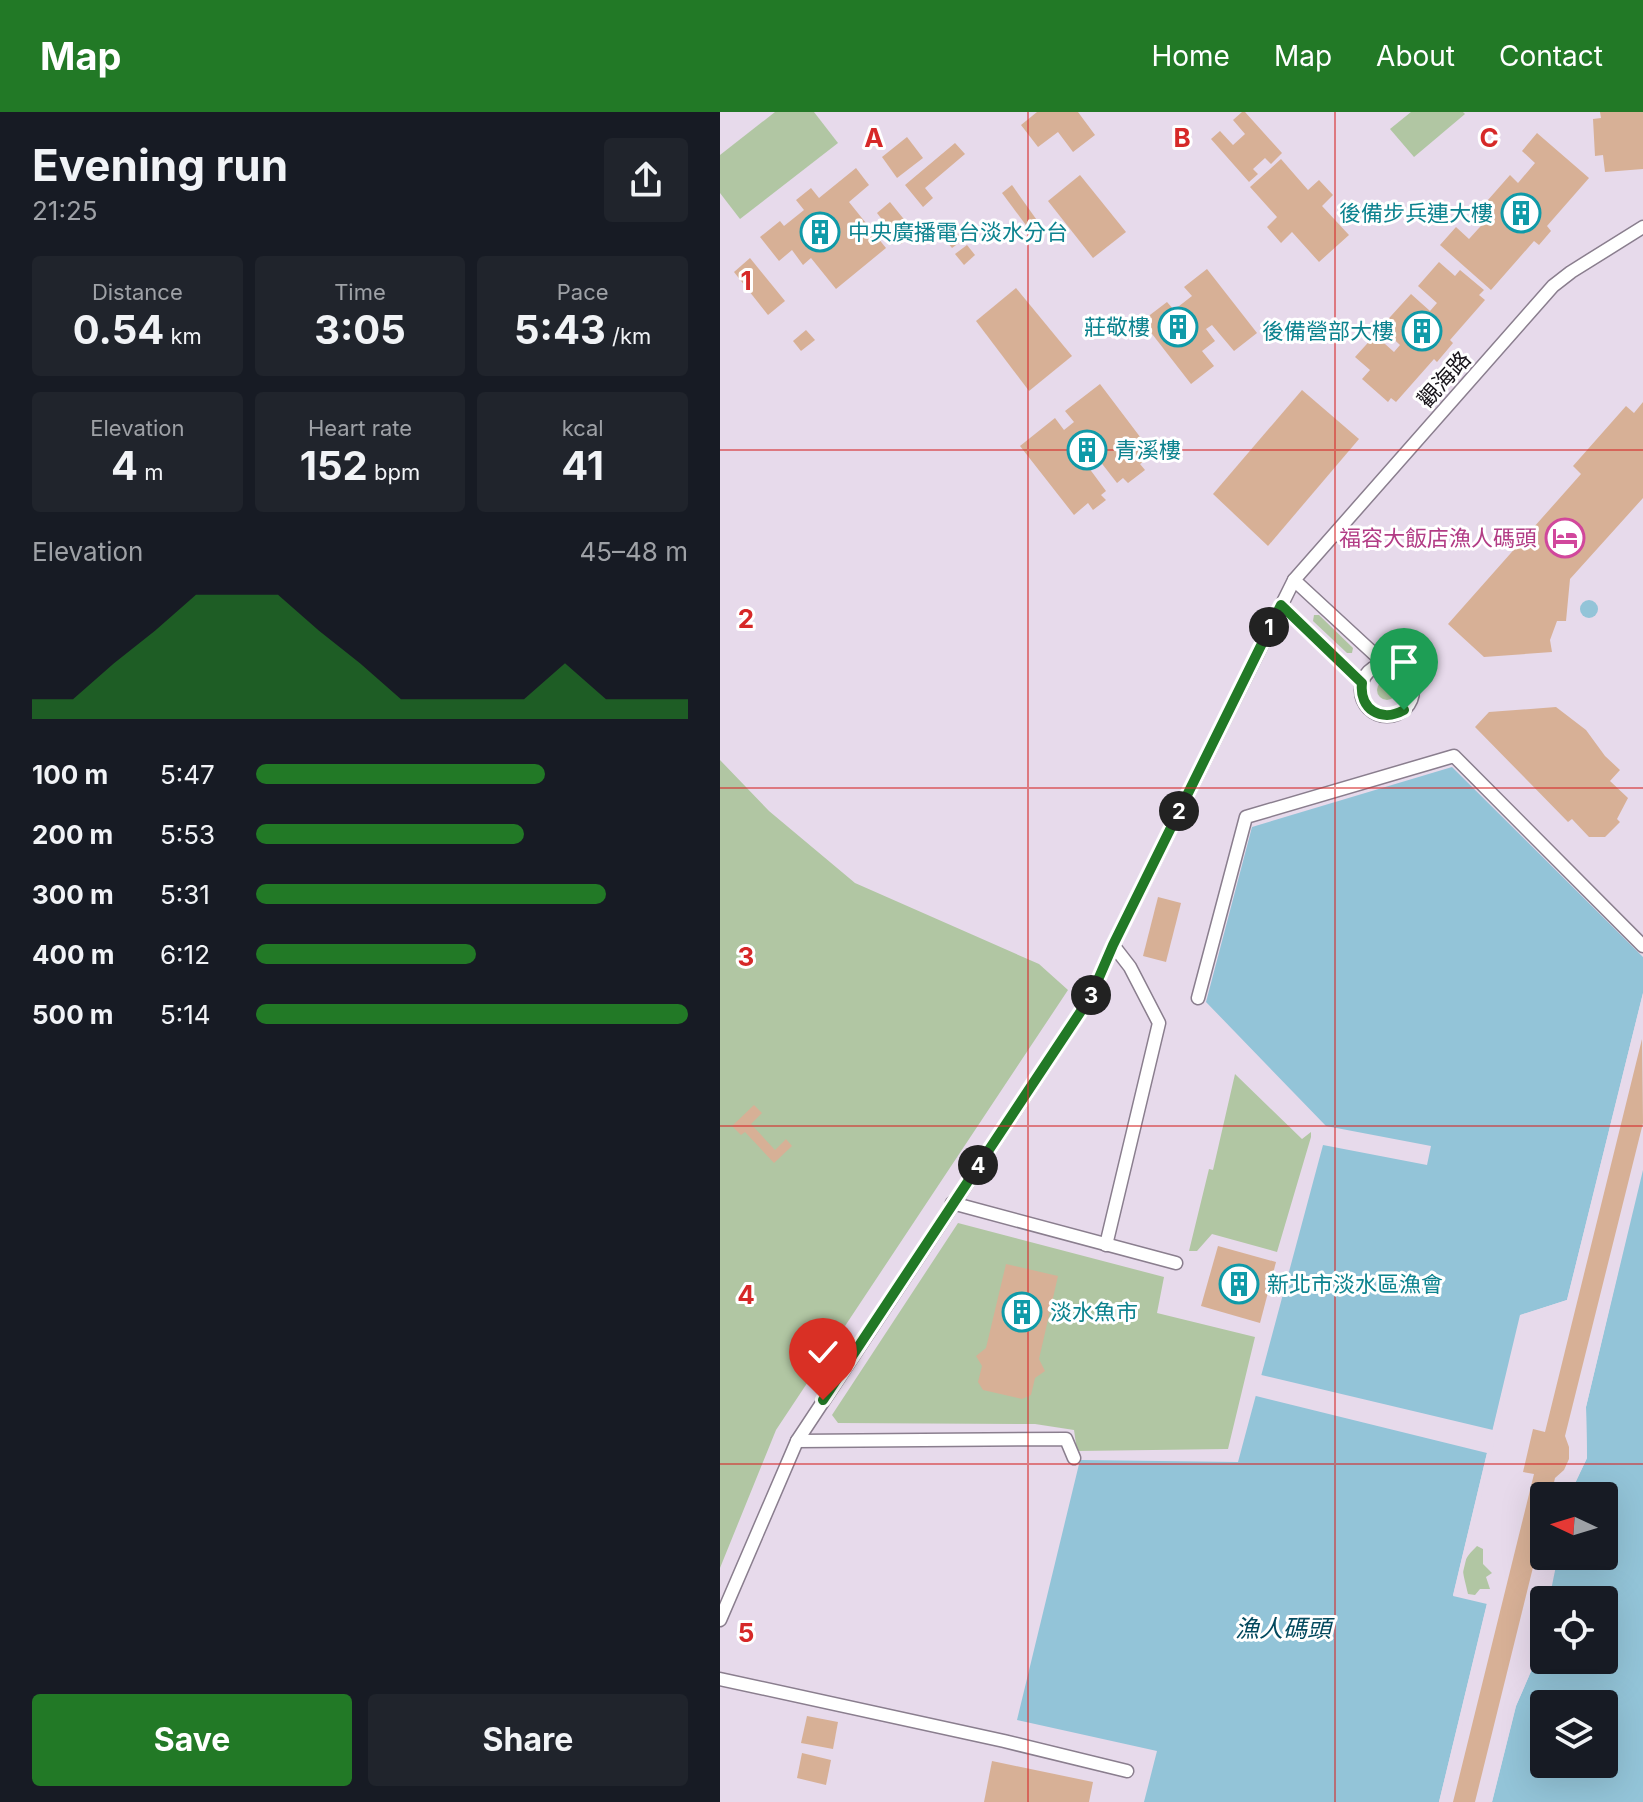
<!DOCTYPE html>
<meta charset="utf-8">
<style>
:root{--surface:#171b24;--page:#20242c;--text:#f1f3f6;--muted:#9ea1a6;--accent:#227926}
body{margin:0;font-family:Inter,"Noto Sans TC",sans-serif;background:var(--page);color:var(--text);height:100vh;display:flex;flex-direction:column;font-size:30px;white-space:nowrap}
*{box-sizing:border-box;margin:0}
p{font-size:26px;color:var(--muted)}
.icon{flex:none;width:44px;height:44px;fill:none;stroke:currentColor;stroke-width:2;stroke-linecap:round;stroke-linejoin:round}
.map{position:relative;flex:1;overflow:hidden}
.sheet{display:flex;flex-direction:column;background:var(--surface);width:720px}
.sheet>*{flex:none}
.needle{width:52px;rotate:274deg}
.controls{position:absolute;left:810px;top:1370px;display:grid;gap:16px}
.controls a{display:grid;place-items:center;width:88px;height:88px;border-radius:8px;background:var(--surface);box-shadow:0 8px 32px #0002;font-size:40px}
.pin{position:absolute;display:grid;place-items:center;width:68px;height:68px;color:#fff;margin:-82px -34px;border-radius:50% 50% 50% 0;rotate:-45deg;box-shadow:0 0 8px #0007}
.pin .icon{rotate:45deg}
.km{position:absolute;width:40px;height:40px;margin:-20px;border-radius:50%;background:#222;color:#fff;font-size:22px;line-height:40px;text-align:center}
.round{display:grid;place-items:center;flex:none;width:84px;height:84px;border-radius:8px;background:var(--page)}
.summary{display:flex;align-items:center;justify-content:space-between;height:136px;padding:0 32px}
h1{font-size:44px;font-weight:700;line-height:60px}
.metrics{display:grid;grid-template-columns:repeat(3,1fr);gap:12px;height:136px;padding:8px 32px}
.metrics div{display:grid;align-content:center;border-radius:8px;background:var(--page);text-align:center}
.metrics b{font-size:40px;font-weight:700}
.metrics small{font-size:22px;font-weight:400}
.metrics p{font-size:22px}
.chart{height:224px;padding:16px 32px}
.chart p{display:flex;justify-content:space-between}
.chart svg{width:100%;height:144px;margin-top:8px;fill:var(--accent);opacity:.7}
.primary-button{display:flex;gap:16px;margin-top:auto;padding:16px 32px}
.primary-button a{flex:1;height:92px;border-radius:8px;background:var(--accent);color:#fff;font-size:32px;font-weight:700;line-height:92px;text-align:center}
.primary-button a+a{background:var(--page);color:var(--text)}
ul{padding:0 32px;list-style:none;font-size:26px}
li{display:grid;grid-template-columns:128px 96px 1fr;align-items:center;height:60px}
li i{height:20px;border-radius:10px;background:var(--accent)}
header{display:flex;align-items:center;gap:48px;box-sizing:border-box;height:112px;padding:0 40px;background:var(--accent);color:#fff}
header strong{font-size:38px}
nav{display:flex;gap:44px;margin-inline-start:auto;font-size:28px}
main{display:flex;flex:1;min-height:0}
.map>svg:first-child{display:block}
</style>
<header>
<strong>Map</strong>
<nav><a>Home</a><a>Map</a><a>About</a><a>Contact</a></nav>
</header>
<main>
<section class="sheet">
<div class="summary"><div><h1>Evening run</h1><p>21:25</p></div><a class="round"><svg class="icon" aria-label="share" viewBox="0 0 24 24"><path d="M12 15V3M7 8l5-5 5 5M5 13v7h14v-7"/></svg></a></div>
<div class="metrics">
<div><p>Distance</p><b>0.54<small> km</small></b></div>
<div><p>Time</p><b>3:05</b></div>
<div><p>Pace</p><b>5:43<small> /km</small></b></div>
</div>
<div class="metrics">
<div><p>Elevation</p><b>4<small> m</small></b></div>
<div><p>Heart rate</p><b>152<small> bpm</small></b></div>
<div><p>kcal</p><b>41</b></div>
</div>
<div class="chart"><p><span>Elevation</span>45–48 m</p>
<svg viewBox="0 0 160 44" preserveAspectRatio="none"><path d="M0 44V38L10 38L20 27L30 17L40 6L50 6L60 6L70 17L80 27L90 38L100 38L110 38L120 38L130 27L140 38L150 38L160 38V44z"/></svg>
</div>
<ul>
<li><b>100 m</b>5:47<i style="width:67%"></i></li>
<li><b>200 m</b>5:53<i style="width:62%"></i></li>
<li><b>300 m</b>5:31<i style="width:81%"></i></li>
<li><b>400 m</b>6:12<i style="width:51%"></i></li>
<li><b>500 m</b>5:14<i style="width:100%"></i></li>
</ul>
<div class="primary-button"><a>Save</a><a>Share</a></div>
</section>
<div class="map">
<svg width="923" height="1690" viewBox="0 0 923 1690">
<rect width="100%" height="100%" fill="#e7daeb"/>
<g fill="#b1c6a3">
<polygon points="55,0 94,0 118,31 20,107 0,81 0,43"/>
<polygon points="691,0 743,0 745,2 694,45 670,17"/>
<polygon points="594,503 599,503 633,536 632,541 627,541 593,509"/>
<circle cx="667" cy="578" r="10"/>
<polygon points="0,648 49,699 135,771 319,852 348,878 56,1318 0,1456"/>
<polygon points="515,962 582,1027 591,1020 591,1025 557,1140 492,1122 477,1139 469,1139 489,1057 493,1058"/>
<polygon points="238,1111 444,1165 437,1201 535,1225 508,1337 357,1339 354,1318 315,1312 118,1311 112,1303"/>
<path d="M 757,1434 L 763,1437 L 763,1452 L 772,1461 L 766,1465 L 770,1477 L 760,1477 L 755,1483 L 748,1482 C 743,1458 737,1453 757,1434 Z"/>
</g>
<g fill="#93c4d8" fill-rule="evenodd">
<circle cx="869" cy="497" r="9"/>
<polygon points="732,655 923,845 923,881 847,1188 800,1203 733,1483 767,1491 719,1690 424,1690 437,1639 297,1608 360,1348 518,1350 603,1033 707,1053 711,1034 606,1014 486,890 532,715"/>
<path d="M 923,1058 L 923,1690 L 772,1690 L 796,1594 L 812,1557 L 812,1531 L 824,1513 L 824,1548 L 884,1548 L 884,1488 L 829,1488 L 838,1444 L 884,1444 L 884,1384 L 849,1384 L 867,1346 L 866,1295 ZM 824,1592 L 884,1592 L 884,1652 L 824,1652 Z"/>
</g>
<g fill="#e7daeb">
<polygon points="923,881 923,898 851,1190 804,1206 738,1481 768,1487 771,1492 724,1690 719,1690 767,1492 733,1484 767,1341 532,1283 537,1262 773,1318 801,1203 847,1188"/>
<polygon points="923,1054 866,1295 867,1346 849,1384 845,1384 863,1345 863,1294 919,1057"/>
<polygon points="824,1509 812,1531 812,1557 796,1594 772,1690 768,1690 792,1592 808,1556 808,1529"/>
</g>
<g fill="#d7b096">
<polygon points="317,0 358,0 375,23 353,40 338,20 318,35 301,13"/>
<polygon points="522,0 525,0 562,41 551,52 545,46 533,57 538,62 529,70 491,27 500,19 513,33 525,22 513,8"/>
<polygon points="880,0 923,0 923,57 885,60 883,43 875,44 873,7 881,6"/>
<polygon points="817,21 869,66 827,114 831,119 819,133 814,129 771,178 720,133 736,115 749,127 769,105 760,97 790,63 798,71 815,51 802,39"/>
<polygon points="187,25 203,46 177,66 162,45"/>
<polygon points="235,31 245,42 205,76 213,86 203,95 185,73"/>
<polygon points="561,47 588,78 599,68 613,83 602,94 629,123 599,150 572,120 561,131 547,115 557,105 530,75"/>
<polygon points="136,56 149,73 129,90 166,136 116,177 91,146 83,153 72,138 59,149 40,125 60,109 64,114 84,98 76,88 91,76 99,86"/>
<polygon points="360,63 406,120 373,146 328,89"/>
<polygon points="292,73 326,121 317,128 282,81"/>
<polygon points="170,90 195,121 181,132 157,101"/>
<polygon points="234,117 243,128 232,136 223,125"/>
<polygon points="247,133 255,143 244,153 235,142"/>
<polygon points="30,146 65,189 48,203 14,160"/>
<polygon points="719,150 735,164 740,158 764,178 759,183 765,188 730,228 733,231 717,250 714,247 676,290 671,286 668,290 642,267 650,258 635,245 655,223 674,240 680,233 661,215 691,182 710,199 717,191 698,174"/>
<polygon points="487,157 537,221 514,239 492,213 486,217 495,229 482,239 494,254 471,272 422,209 447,190 454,198 472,184 464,175"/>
<polygon points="296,176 352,244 309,279 256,209"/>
<polygon points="86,218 95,228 81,239 73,229"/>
<polygon points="380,272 433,342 420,352 425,358 408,371 403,366 397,371 376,344 366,352 386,379 381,383 386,388 373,398 368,391 354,403 300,334 335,306 344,318 354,310 345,299"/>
<polygon points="582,278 639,327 548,434 493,382"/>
<polygon points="923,290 923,386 850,467 846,509 837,509 830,528 832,540 764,545 728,512 861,362 853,354 906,294 914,301"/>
<polygon points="836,595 866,618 885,644 900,658 890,669 908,686 897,707 900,710 885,725 869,725 852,707 848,710 755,615 769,600"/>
<polygon points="438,785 461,791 446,850 423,844"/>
<polygon points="922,927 923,1011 845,1324 849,1335 849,1347 844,1358 835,1366 831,1384 824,1384 824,1411 755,1690 733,1690 814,1362 803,1360 813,1317 825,1320"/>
<polygon points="34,993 42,1001 31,1012 55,1038 66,1027 72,1034 54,1051 25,1020 21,1023 12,1014"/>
<polygon points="498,1134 556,1150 540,1211 481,1194"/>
<polygon points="286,1152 338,1164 319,1247 325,1259 315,1266 311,1283 302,1287 263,1278 258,1270 262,1254 256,1244 266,1236"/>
<polygon points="87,1604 118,1610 113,1637 81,1631"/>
<polygon points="82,1641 111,1648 106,1673 77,1666"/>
<polygon points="272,1649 373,1670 369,1690 264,1690"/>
</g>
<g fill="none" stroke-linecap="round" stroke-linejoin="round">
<defs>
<g id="minor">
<polyline points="574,468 665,552"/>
<polyline points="561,493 642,571"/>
<circle cx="667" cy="578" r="26"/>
<polyline points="478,886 526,705 734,644 923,834"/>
<polyline points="232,1091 456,1151"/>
<polyline points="386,1133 439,911 410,855 393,833"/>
<polyline points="77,1329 346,1327 354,1346"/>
<polyline points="0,1508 77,1329 371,884 393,833 574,468 833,174 851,160 923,115"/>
<polyline points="0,1567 284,1629 407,1659"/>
</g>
</defs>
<use href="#minor" stroke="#8a7e8e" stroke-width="15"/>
<use href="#minor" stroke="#fff" stroke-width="12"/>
</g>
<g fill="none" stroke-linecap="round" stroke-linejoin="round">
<defs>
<path id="route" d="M 103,1288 L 371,884 L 393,833 L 561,493 L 642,571 C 639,597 661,611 684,598"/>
</defs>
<use href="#route" stroke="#fff" stroke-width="16"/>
<use href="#route" stroke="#227926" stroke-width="10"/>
</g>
<path fill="none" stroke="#d62828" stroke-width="2" stroke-opacity="0.55" d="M 308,0 L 308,1690M 615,0 L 615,1690M 0,338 L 923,338M 0,676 L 923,676M 0,1014 L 923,1014M 0,1352 L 923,1352"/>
<defs>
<symbol id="building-ring" viewBox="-11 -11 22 22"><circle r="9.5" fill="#fff" stroke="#0f9aa8" stroke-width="1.5"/><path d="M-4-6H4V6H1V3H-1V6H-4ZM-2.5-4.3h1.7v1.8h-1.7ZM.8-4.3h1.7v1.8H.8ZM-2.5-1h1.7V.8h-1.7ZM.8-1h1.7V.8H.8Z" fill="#0f9aa8"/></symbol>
<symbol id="hotel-ring" viewBox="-11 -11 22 22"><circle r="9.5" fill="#fff" stroke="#d1479c" stroke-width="1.5"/><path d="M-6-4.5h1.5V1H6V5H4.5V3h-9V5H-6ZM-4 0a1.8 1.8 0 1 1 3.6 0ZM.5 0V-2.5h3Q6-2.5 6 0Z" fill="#d1479c"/></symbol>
</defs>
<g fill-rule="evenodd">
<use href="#building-ring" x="779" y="79" width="44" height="44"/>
<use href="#building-ring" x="78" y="98" width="44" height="44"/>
<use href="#building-ring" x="436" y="193" width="44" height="44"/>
<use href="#building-ring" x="680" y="197" width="44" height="44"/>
<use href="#building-ring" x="345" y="316" width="44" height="44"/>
<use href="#hotel-ring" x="823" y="404" width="44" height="44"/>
<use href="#building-ring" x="497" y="1150" width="44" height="44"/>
<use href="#building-ring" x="280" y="1178" width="44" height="44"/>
</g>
<g text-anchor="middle" stroke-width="6" stroke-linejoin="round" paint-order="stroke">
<g font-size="22" fill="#0d838f" stroke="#fff" text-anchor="start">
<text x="773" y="109" text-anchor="end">後備步兵連大樓</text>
<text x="128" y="128">中央廣播電台淡水分台</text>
<text x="430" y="223" text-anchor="end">莊敬樓</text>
<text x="674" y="227" text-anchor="end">後備營部大樓</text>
<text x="395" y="346">青溪樓</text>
<text x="547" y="1180">新北市淡水區漁會</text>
<text x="330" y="1208">淡水魚市</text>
</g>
<g font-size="22" fill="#171319" stroke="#fff">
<text transform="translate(724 267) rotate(-48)" y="8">觀海路</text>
</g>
<g font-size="22" fill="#b23c85" stroke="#fff" text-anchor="end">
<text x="817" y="434">福容大飯店漁人碼頭</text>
</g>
<g font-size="24" font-style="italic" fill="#03495e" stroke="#fff">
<text x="563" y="1525">漁人碼頭</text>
</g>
</g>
<g font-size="26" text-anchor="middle" font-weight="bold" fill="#d62828" stroke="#fff" stroke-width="6" stroke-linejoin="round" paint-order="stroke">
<text x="154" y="35">A</text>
<text x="462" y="35">B</text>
<text x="769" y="35">C</text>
<text x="26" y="178">1</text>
<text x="26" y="516">2</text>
<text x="26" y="854">3</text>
<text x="26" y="1192">4</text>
<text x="26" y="1530">5</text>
</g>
</svg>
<div class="controls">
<a><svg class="needle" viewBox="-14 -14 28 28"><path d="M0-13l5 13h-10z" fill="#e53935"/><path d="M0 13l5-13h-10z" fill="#9ea1a6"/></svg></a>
<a><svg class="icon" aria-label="locate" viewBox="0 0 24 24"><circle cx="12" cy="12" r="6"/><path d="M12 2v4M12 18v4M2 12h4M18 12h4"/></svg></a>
<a><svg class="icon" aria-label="layers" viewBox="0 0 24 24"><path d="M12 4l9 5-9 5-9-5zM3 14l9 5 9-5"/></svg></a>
</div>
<div class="pin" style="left:684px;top:598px;background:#1e9e55"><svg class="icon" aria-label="arrive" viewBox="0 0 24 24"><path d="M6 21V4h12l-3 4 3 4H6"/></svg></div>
<div class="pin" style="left:103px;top:1288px;background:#d93025"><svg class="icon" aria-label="check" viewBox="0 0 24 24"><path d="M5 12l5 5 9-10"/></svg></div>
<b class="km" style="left:549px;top:515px">1</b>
<b class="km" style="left:459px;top:699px">2</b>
<b class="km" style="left:371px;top:883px">3</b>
<b class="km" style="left:258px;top:1053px">4</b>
</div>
</main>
